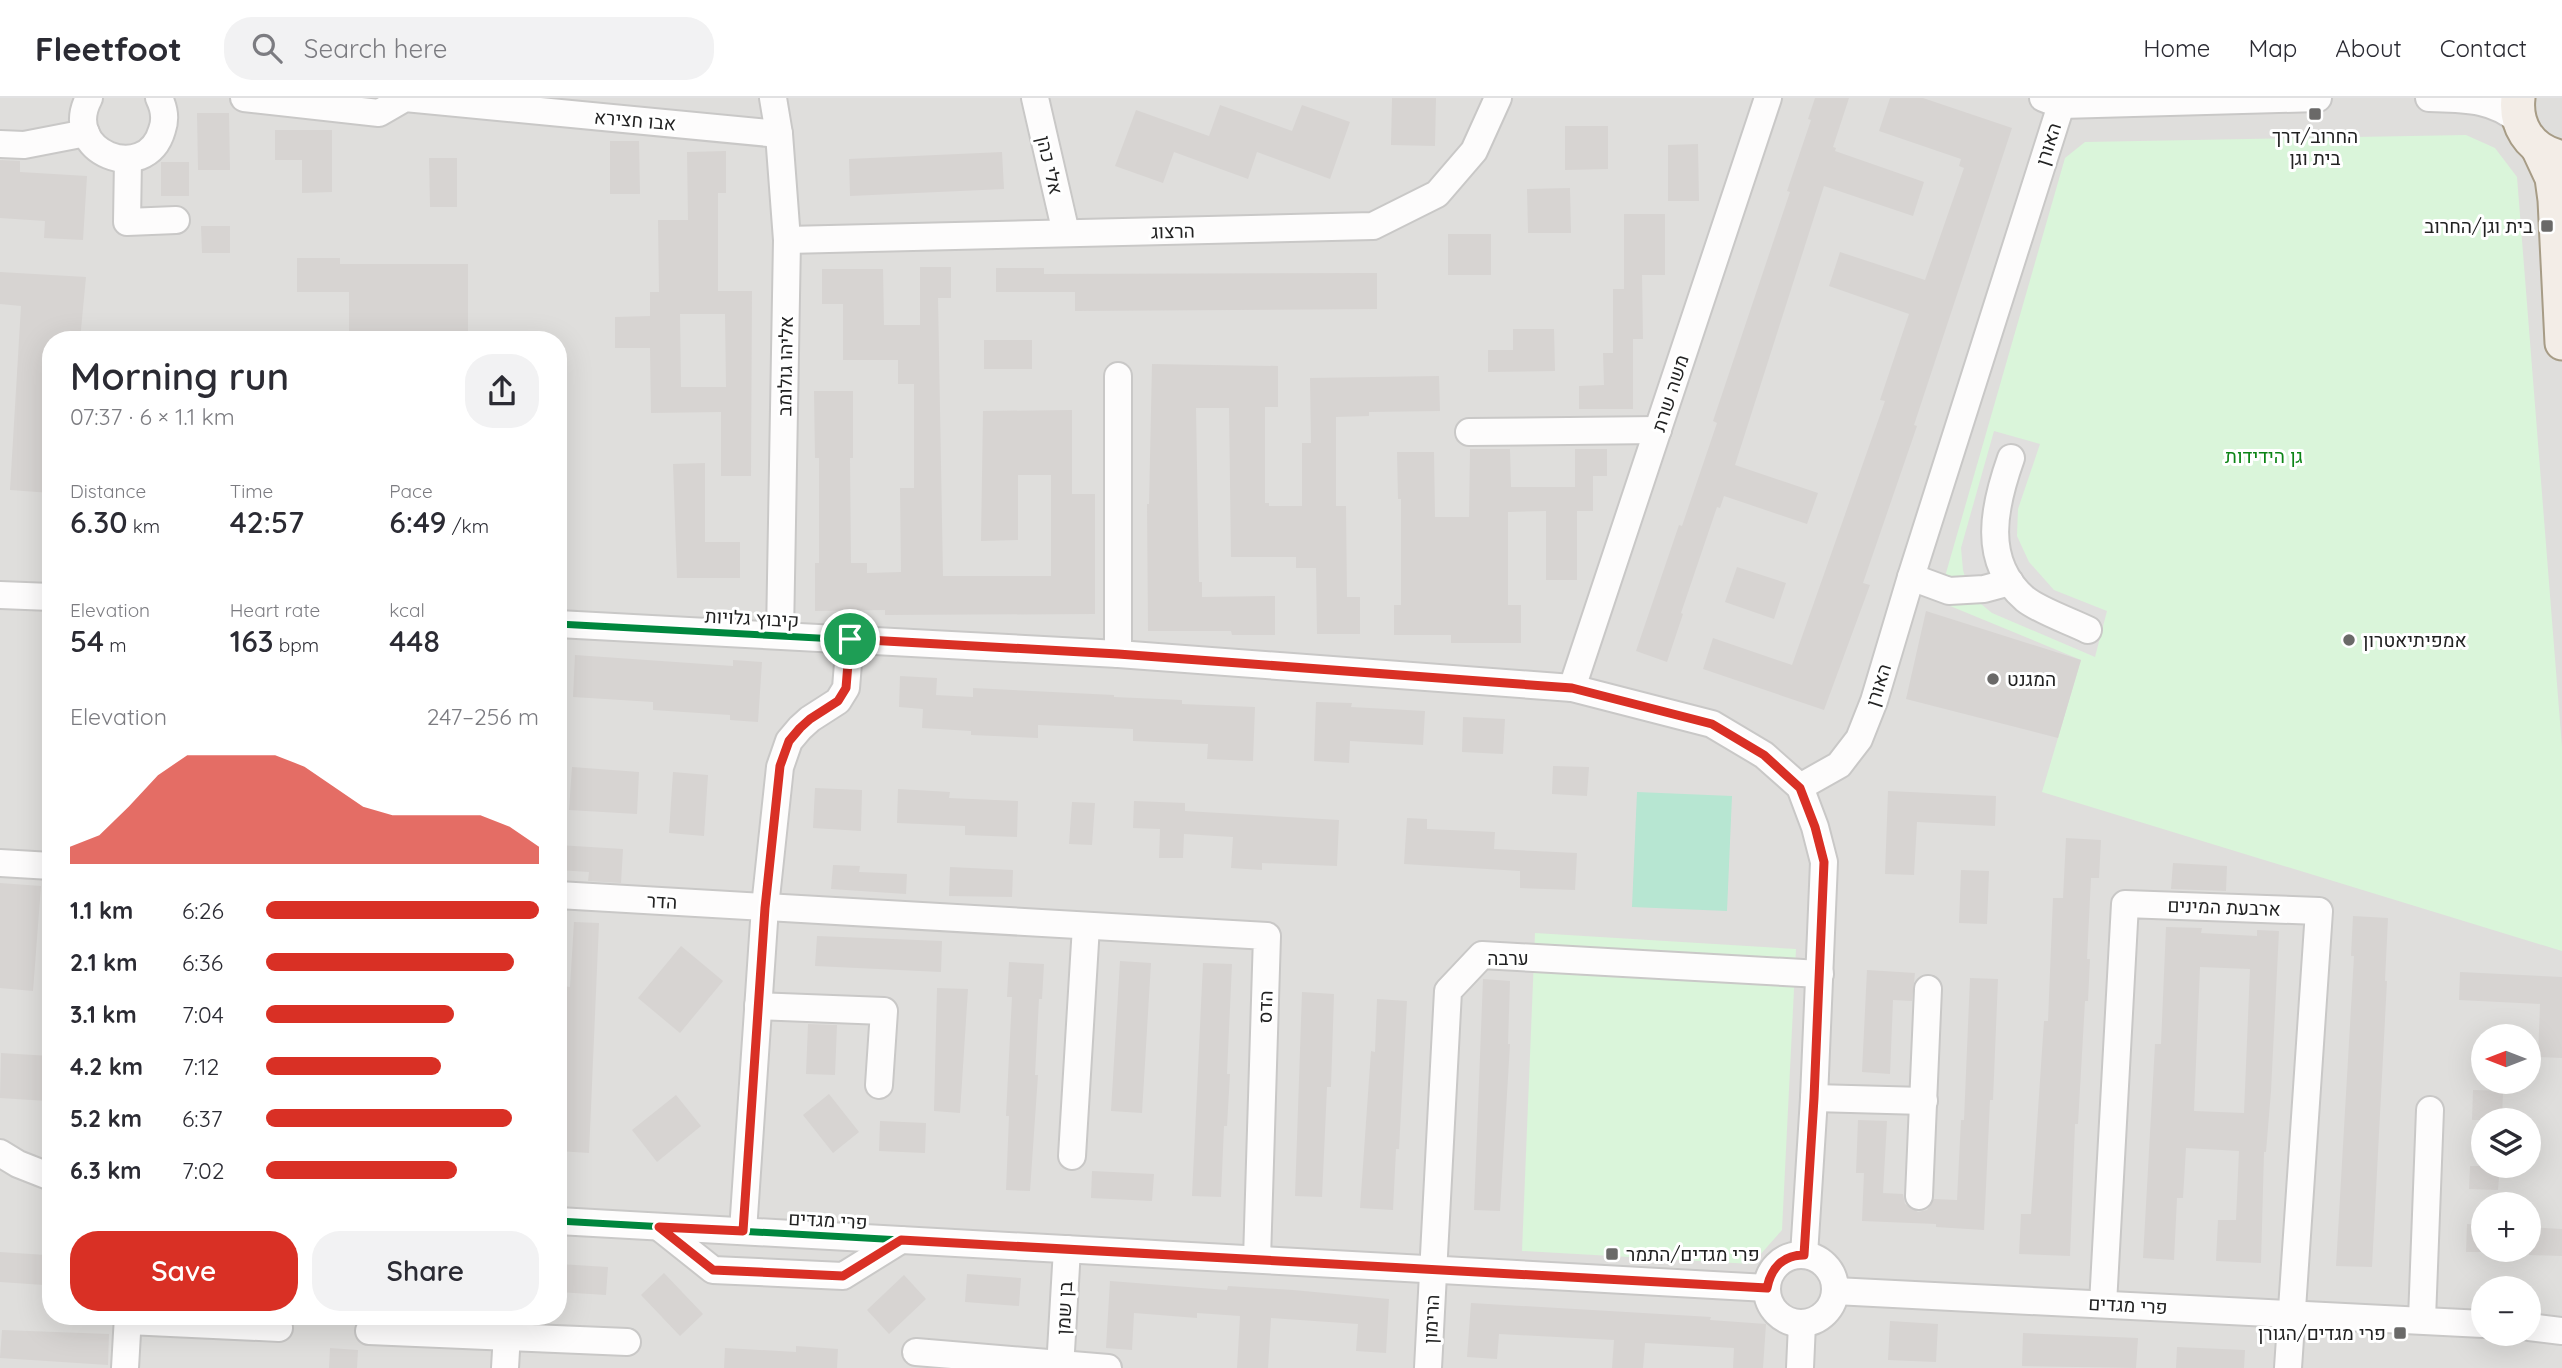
<!DOCTYPE html>
<meta charset="utf-8">
<style>
:root{--surface:#fff;--page:#f2f2f3;--text:#2b2b33;--muted:#7c7c81;--line:#e1e1e2;--accent:#d93025}
body{margin:0;font-family:Quicksand,Heebo,sans-serif;background:var(--page);color:var(--text);height:100vh;display:flex;flex-direction:column;font-size:26px;white-space:nowrap}
*{box-sizing:border-box;margin:0}
p{font-size:23px;color:var(--muted)}
.icon{flex:none;width:38px;height:38px;fill:none;stroke:currentColor;stroke-width:2;stroke-linecap:round;stroke-linejoin:round}
.map{position:relative;flex:1;overflow:hidden}
.details{position:absolute;left:42px;top:233px;width:525px;height:994px;display:flex;flex-direction:column;background:var(--surface);border-radius:28px;box-shadow:0 7px 28px #0002}
.details>*{flex:none}
.needle{width:46px;rotate:270deg}
.tools{position:absolute;left:2471px;top:926px;display:grid;gap:14px}
.tools a{display:grid;place-items:center;width:70px;height:70px;border-radius:50%;background:var(--surface);box-shadow:0 7px 28px #0002;font-size:35px}
.pin{position:absolute;display:grid;place-items:center;width:60px;height:60px;color:#fff;margin:-30px;border:4px solid #fff;border-radius:50%;box-shadow:0 2px 7px #0007}
.round{display:grid;place-items:center;flex:none;width:74px;height:74px;border-radius:28px;background:var(--page)}
.headline{display:flex;align-items:center;justify-content:space-between;height:119px;padding:0 28px}
h1{font-size:38px;font-weight:600;line-height:52px}
.figures{display:grid;grid-template-columns:repeat(3,1fr);gap:10px;height:119px;padding:7px 28px}
.figures div{display:grid;align-content:center}
.figures b{font-size:30px;font-weight:600}
.figures small{font-size:19px;font-weight:400}
.figures p{font-size:19px}
.chart{height:196px;padding:14px 28px}
.chart p{display:flex;justify-content:space-between}
.chart svg{width:100%;height:126px;margin-top:7px;fill:var(--accent);opacity:.7}
.primary-button{display:flex;gap:14px;margin-top:auto;padding:14px 28px}
.primary-button a{flex:1;height:80px;border-radius:28px;background:var(--accent);color:#fff;font-size:28px;font-weight:600;line-height:80px;text-align:center}
.primary-button a+a{background:var(--page);color:var(--text)}
ul{padding:0 28px;list-style:none;font-size:23px}
li{display:grid;grid-template-columns:112px 84px 1fr;align-items:center;height:52px}
li i{height:18px;border-radius:9px;background:var(--accent)}
header{display:flex;align-items:center;gap:42px;box-sizing:border-box;height:98px;padding:0 35px;background:var(--surface);border-bottom:2px solid var(--line)}
header strong{font-size:33px}
nav{display:flex;gap:38px;margin-inline-start:auto;font-size:24px}
.search{width:490px;height:63px;background:var(--page);display:flex;align-items:center;gap:18px;box-sizing:border-box;padding:0 24px;border-radius:28px;color:var(--muted);font-size:26px}
.map>svg:first-child{display:block}
</style>
<header>
<strong>Fleetfoot</strong>
<div class="search"><svg class="icon" aria-label="search" viewBox="0 0 24 24"><circle cx="10" cy="10" r="6"/><path d="M15 15l6 6"/></svg>Search here</div>
<nav><a>Home</a><a>Map</a><a>About</a><a>Contact</a></nav>
</header>
<div class="map">
<svg width="2562" height="1270" viewBox="0 0 2562 1270">
<rect width="100%" height="100%" fill="#f0eeeb"/>
<path fill="#dfdedc" fill-rule="evenodd" d="M 0,0 L 2562,0 L 2562,1270 L 0,1270 ZM 51,242 L 558,242 L 558,1218 L 51,1218 ZM 2483,938 L 2529,938 L 2529,984 L 2483,984 ZM 2483,1022 L 2529,1022 L 2529,1068 L 2483,1068 ZM 2483,1106 L 2529,1106 L 2529,1152 L 2483,1152 ZM 2483,1190 L 2529,1190 L 2529,1236 L 2483,1236 Z"/>
<g fill="#daf5da">
<polygon points="2466,37 2495,50 2517,79 2562,649 2562,853 2042,694 2081,562 1938,503 2065,60 2085,44"/>
<polygon points="1535,835 1796,851 1782,1132 1752,1166 1522,1153"/>
</g>
<polygon fill="#b7e6d2" points="1637,694 1732,698 1727,813 1632,809"/>
<polygon fill="#e0dfde" points="1994,333 2040,346 2018,411 2017,438 2029,464 2054,492 2107,513 2095,559 1992,515 1970,497 1963,472 1961,450"/>
<g fill="#d7d4d2" fill-rule="evenodd">
<polygon points="1392,0 1436,0 1435,48 1391,47"/>
<polygon points="1815,0 1849,0 1833,49 1836,50 1835,53 1924,84 1913,118 1824,88 1735,367 1818,395 1807,426 1724,398 1720,410 1717,409 1681,515 1683,516 1667,564 1636,553 1679,427 1682,428 1717,325 1713,323 1790,94 1787,93 1811,22 1808,21"/>
<polygon points="1890,0 1923,0 2012,30 1914,327 1917,328 1863,485 1870,487 1824,612 1703,571 1713,540 1792,567 1885,303 1880,302 1909,216 1829,188 1840,154 1925,182 1964,70 1959,68 1961,61 1879,33"/>
<polygon points="1220,7 1292,33 1302,7 1350,24 1330,81 1257,54 1248,81 1174,54 1163,85 1115,68 1136,12 1209,38"/>
<polygon points="197,15 229,15 230,72 198,72"/>
<polygon points="1565,28 1608,28 1608,71 1565,72"/>
<polygon points="275,32 332,32 332,94 302,95 302,62 275,62"/>
<polygon points="610,43 639,43 640,96 610,96"/>
<polygon points="1698,46 1699,103 1668,103 1668,47"/>
<path d="M 726,53 L 726,95 L 718,95 L 718,193 L 752,193 L 751,378 L 721,378 L 721,314 L 651,315 L 650,250 L 615,250 L 615,219 L 650,218 L 650,194 L 659,194 L 658,122 L 688,122 L 687,54 ZM 680,216 L 725,216 L 726,289 L 681,289 Z"/>
<polygon points="1002,54 1004,91 850,98 849,61"/>
<polygon points="429,60 457,60 457,109 430,109"/>
<polygon points="0,62 20,63 20,74 87,78 83,142 44,140 45,123 0,120"/>
<rect x="161" y="64" width="28" height="34"/>
<polygon points="1570,90 1571,135 1528,135 1527,91"/>
<polygon points="1624,116 1665,116 1665,177 1642,177 1643,241 1633,241 1633,311 1579,311 1579,288 1604,287 1603,255 1613,255 1613,191 1624,191"/>
<polygon points="201,128 230,128 230,155 202,155"/>
<rect x="1448" y="136" width="43" height="41"/>
<polygon points="297,160 340,160 340,166 468,166 468,242 349,242 349,194 297,194"/>
<polygon points="920,169 951,169 951,200 938,200 943,478 1051,478 1051,377 1018,377 1018,442 981,443 983,313 1072,312 1072,396 1095,396 1095,516 885,517 885,512 815,513 815,465 819,465 819,360 815,360 814,293 853,293 853,360 850,360 851,465 867,465 867,475 901,474 900,390 914,390 914,286 898,286 898,262 843,262 843,206 822,206 822,171 883,171 884,227 920,227"/>
<polygon points="996,170 1044,170 1044,176 1377,175 1377,211 1075,213 1075,194 996,194"/>
<polygon points="0,174 86,179 80,242 51,242 51,395 10,392 21,208 0,206"/>
<polygon points="1513,231 1554,231 1555,273 1488,274 1488,252 1513,252"/>
<rect x="984" y="242" width="48" height="29"/>
<polygon points="1152,266 1278,268 1278,309 1265,309 1265,405 1269,405 1269,408 1302,408 1302,345 1311,345 1310,280 1439,278 1440,313 1369,314 1369,318 1336,319 1336,408 1346,408 1347,499 1360,499 1360,536 1317,536 1316,470 1296,470 1296,459 1231,459 1229,310 1196,310 1199,484 1202,484 1202,499 1275,498 1275,537 1232,537 1231,533 1148,533 1147,406 1149,406"/>
<polygon points="1470,351 1510,351 1511,389 1575,389 1575,351 1607,351 1607,378 1593,378 1593,413 1577,413 1577,482 1546,482 1546,413 1508,414 1508,507 1521,507 1521,545 1451,545 1451,537 1394,537 1394,507 1401,507 1401,401 1398,401 1397,354 1434,354 1435,419 1469,419"/>
<polygon points="705,365 705,444 740,444 740,480 677,480 673,366"/>
<polygon points="1737,469 1786,485 1774,521 1725,504"/>
<polygon points="1926,513 2081,562 2058,640 1906,601"/>
<polygon points="575,557 733,568 733,562 762,564 758,624 730,622 730,617 653,612 653,604 573,599"/>
<polygon points="900,578 937,580 936,597 973,599 973,590 1114,597 1114,599 1182,602 1182,606 1255,609 1253,663 1207,661 1208,646 1133,643 1133,631 1038,627 1038,640 971,637 971,633 922,630 923,611 899,609"/>
<polygon points="1316,604 1352,605 1351,609 1425,613 1423,647 1350,643 1349,665 1314,663"/>
<polygon points="1463,619 1505,621 1503,656 1462,654"/>
<polygon points="1553,668 1589,669 1587,698 1552,696"/>
<polygon points="572,669 639,674 637,716 569,712"/>
<polygon points="673,674 708,677 704,738 669,735"/>
<polygon points="815,690 862,692 861,733 813,730"/>
<polygon points="898,691 950,694 949,700 1018,703 1017,739 965,737 965,728 897,725"/>
<polygon points="1888,693 1996,698 1995,728 1917,724 1914,777 1885,776"/>
<polygon points="1134,703 1185,705 1185,713 1339,722 1337,768 1262,765 1262,772 1231,770 1233,739 1184,736 1183,760 1159,760 1160,731 1133,730"/>
<polygon points="1072,704 1095,705 1092,747 1069,746"/>
<polygon points="1407,720 1427,721 1427,731 1495,734 1494,751 1577,755 1575,792 1520,790 1520,773 1404,766"/>
<polygon points="2066,740 2101,742 2099,780 2091,780 2087,861 2090,861 2088,903 2085,903 2078,1026 2075,1026 2070,1158 2019,1156 2021,1116 2031,1116 2044,923 2048,923 2053,800 2063,800"/>
<polygon points="558,747 623,751 621,785 588,783 589,774 558,772"/>
<polygon points="2173,765 2227,768 2226,793 2171,791"/>
<polygon points="833,767 860,768 859,774 907,776 906,796 831,791"/>
<polygon points="950,769 1013,772 1012,799 949,798"/>
<polygon points="1961,772 1989,773 1987,826 1959,825"/>
<polygon points="0,785 41,788 33,893 0,890"/>
<polygon points="2353,818 2388,820 2385,883 2387,883 2372,1169 2336,1168 2354,858 2351,858"/>
<polygon points="574,824 599,825 589,1055 558,1053 564,888 570,889"/>
<path d="M 2166,829 L 2202,830 L 2201,835 L 2257,838 L 2257,832 L 2279,833 L 2271,993 L 2266,1054 L 2264,1054 L 2261,1165 L 2216,1163 L 2218,1122 L 2236,1122 L 2239,1053 L 2186,1050 L 2183,1100 L 2177,1100 L 2174,1162 L 2143,1160 L 2155,946 L 2161,946 ZM 2200,869 L 2250,871 L 2244,1015 L 2194,1013 Z"/>
<polygon points="817,838 942,843 941,874 815,868"/>
<polygon points="681,848 723,883 680,935 638,900"/>
<polygon points="1120,863 1151,865 1142,1015 1111,1013"/>
<polygon points="1009,864 1044,866 1042,901 1039,901 1035,977 1038,977 1030,1093 1006,1092 1009,1018 1006,1018 1012,899 1007,899"/>
<polygon points="1203,865 1232,866 1227,976 1230,976 1227,1028 1224,1028 1221,1099 1192,1098"/>
<polygon points="1867,872 1915,875 1912,903 1893,902 1890,976 1862,974"/>
<polygon points="2460,874 2562,879 2562,960 2538,959 2540,906 2459,902"/>
<polygon points="1970,880 1998,881 1993,1002 1990,1002 1984,1132 1936,1129 1936,1126 1862,1123 1864,1075 1856,1075 1858,1022 1887,1023 1883,1095 1903,1096 1905,1106 1918,1114 1927,1112 1934,1101 1957,1102 1961,1022 1964,1022"/>
<polygon points="1483,881 1510,883 1508,946 1510,946 1500,1113 1474,1112"/>
<polygon points="937,890 968,891 960,1015 934,1013"/>
<polygon points="1302,894 1334,896 1331,989 1327,989 1322,1099 1295,1098"/>
<polygon points="1377,901 1407,903 1399,1051 1396,1051 1393,1112 1360,1110 1371,953 1375,954"/>
<polygon points="808,926 837,927 835,977 806,976"/>
<polygon points="1,955 50,958 47,1003 0,1000"/>
<polygon points="2473,992 2503,993 2502,1022 2472,1022"/>
<polygon points="829,996 859,1034 833,1055 803,1017"/>
<polygon points="676,997 701,1028 657,1064 632,1032"/>
<polygon points="880,1023 926,1025 925,1055 879,1053"/>
<polygon points="2470,1068 2500,1068 2498,1092 2469,1091"/>
<polygon points="1092,1073 1154,1076 1152,1103 1091,1100"/>
<polygon points="2467,1126 2483,1127 2483,1154 2466,1154"/>
<polygon points="2529,1129 2562,1131 2562,1158 2529,1157"/>
<polygon points="0,1154 46,1157 44,1187 0,1184"/>
<polygon points="559,1166 608,1169 606,1197 558,1194"/>
<polygon points="664,1175 703,1216 680,1238 641,1197"/>
<polygon points="967,1176 1021,1180 1019,1208 965,1204"/>
<polygon points="904,1177 926,1201 889,1236 867,1212"/>
<polygon points="1110,1183 1227,1192 1228,1188 1293,1192 1389,1201 1386,1255 1356,1253 1358,1226 1271,1220 1268,1270 1237,1270 1240,1218 1197,1215 1197,1220 1134,1215 1132,1252 1106,1250"/>
<polygon points="1471,1205 1711,1219 1710,1222 1766,1226 1763,1270 1733,1270 1734,1250 1645,1245 1643,1270 1612,1270 1614,1242 1499,1236 1497,1261 1467,1259"/>
<polygon points="1890,1223 1938,1226 1936,1264 1888,1262"/>
<polygon points="2,1232 109,1236 108,1267 0,1260"/>
<polygon points="2023,1235 2138,1240 2136,1270 2022,1268"/>
<polygon points="796,1248 838,1251 837,1270 724,1270 725,1250 796,1254"/>
<polygon points="2177,1249 2245,1252 2244,1270 2176,1270"/>
<polygon points="330,1250 358,1252 357,1270 329,1270"/>
</g>
<g fill="none" stroke-linecap="round" stroke-linejoin="round">
<defs>
<g id="minor">
<path d="M 89,0 C 60,54 146,88 162,32 C 166,21 164,10 159,0"/>
<polyline points="244,0 379,15 405,0 779,36"/>
<polyline points="773,0 779,36 787,142 780,537"/>
<polyline points="1035,0 1066,135"/>
<polyline points="2043,0 2061,7 2318,0"/>
<path d="M 2429,0 C 2463,1 2494,0 2520,24"/>
<polyline points="0,46 24,47 86,35"/>
<polyline points="128,61 127,124 176,122"/>
<polyline points="787,142 1373,128 1437,96 1474,53 1498,0"/>
<polyline points="1118,278 1118,556"/>
<polyline points="1469,334 1658,332"/>
<path d="M 2011,360 C 1994,408 1981,463 2025,501 C 2040,513 2070,523 2088,532"/>
<polyline points="1911,479 1949,493 1984,491 2010,484"/>
<polyline points="0,497 51,499"/>
<polyline points="558,526 1118,556 1572,590 1712,626 1764,657 1800,689 1815,729 1824,764 1814,1000 1804,1157"/>
<polyline points="1572,590 1768,0"/>
<polyline points="1800,689 1839,667 1859,641 1874,603 1911,479 2061,7"/>
<polyline points="0,765 51,768"/>
<polyline points="558,797 1267,838 1257,1161"/>
<polyline points="758,908 884,913 879,987"/>
<polyline points="1814,1000 1924,1003"/>
<polyline points="0,1055 18,1066 51,1079"/>
<polyline points="1072,1058 1086,828"/>
<polyline points="1919,1098 1928,891"/>
<polyline points="558,1123 1767,1190"/>
<polyline points="659,1129 713,1172 843,1178 901,1142"/>
<polyline points="743,1133 765,809 780,669 789,643 800,630 810,621 838,603 846,590 850,541"/>
<circle cx="1801" cy="1191" r="34"/>
<polyline points="1835,1193 2483,1226"/>
<polyline points="2103,1206 2125,806 2319,813 2288,1270"/>
<polyline points="2422,1221 2430,1012"/>
<polyline points="128,1223 279,1230"/>
<polyline points="2529,1229 2562,1233"/>
<polyline points="369,1233 627,1244"/>
<polyline points="916,1254 1108,1270"/>
<polyline points="125,1270 128,1218"/>
<polyline points="505,1270 508,1218"/>
<polyline points="1060,1270 1067,1151"/>
<polyline points="1428,1270 1448,893 1482,857 1820,876"/>
<polyline points="1800,1270 1802,1226"/>
</g>
<g id="major">
<path d="M 2518,0 C 2515,27 2529,50 2556,58"/>
<polyline points="2538,50 2552,80 2555,102 2562,245"/>
</g>
</defs>
<use href="#minor" stroke="#c9c8c7" stroke-width="30"/>
<use href="#major" stroke="#a79c86" stroke-width="37"/>
<use href="#minor" stroke="#fdfcfc" stroke-width="26"/>
<use href="#major" stroke="#f3ede7" stroke-width="33"/>
<defs>
<g id="cycleway">
<polyline points="558,526 1118,556 1572,590 1712,626 1764,657 1800,689 1815,729 1824,764 1814,1000 1804,1157"/>
<polyline points="558,1123 1767,1190"/>
</g>
</defs>
<use href="#cycleway" stroke="#fff" stroke-width="11"/>
<use href="#cycleway" stroke="#00873e" stroke-width="7"/>
</g>
<g fill="none" stroke-linecap="round" stroke-linejoin="round">
<defs>
<path id="route" d="M 850,541 L 1118,556 L 1572,590 L 1712,626 L 1764,657 L 1800,690 L 1815,729 L 1824,764 L 1814,1000 L 1804,1157 C 1783,1157 1771,1170 1767,1190 L 901,1142 L 843,1178 L 713,1172 L 659,1129 L 743,1133 L 765,810 L 780,668 L 789,643 L 800,630 L 810,621 L 838,603 L 846,590 Z"/>
</defs>
<use href="#route" stroke="#fff" stroke-width="14"/>
<use href="#route" stroke="#d93025" stroke-width="9"/>
</g>
<g fill="#6a6968" stroke="#fff" stroke-width="2.5">
<rect x="2308" y="9" width="14" height="14" rx="3.5"/>
<rect x="2540" y="121" width="14" height="14" rx="3.5"/>
<circle cx="2349" cy="542" r="7"/>
<circle cx="1993" cy="581" r="7"/>
<rect x="1605" y="1149" width="14" height="14" rx="3.5"/>
<rect x="2393" y="1228" width="14" height="14" rx="3.5"/>
</g>
<g text-anchor="middle" stroke-width="6" stroke-linejoin="round" paint-order="stroke">
<g font-size="19" fill="#222" stroke="#fff">
<text transform="translate(635 22) rotate(5)" y="7">אבו חצירא</text>
<text transform="translate(2048 46) rotate(-72)" y="7">האורן</text>
<text transform="translate(1050 67) rotate(77)" y="7">אלי כהן</text>
<text transform="translate(1173 133) rotate(-1)" y="7">הרצוג</text>
<text transform="translate(785 268) rotate(-89)" y="7">אליהו גולומב</text>
<text transform="translate(1670 295) rotate(-72)" y="7">משה שרת</text>
<text transform="translate(752 520) rotate(3)" y="7">קיבוץ גלויות</text>
<text transform="translate(1878 587) rotate(-72)" y="7">האורן</text>
<text transform="translate(662 803) rotate(3)" y="7">הדר</text>
<text transform="translate(2224 809) rotate(2)" y="7">ארבעת המינים</text>
<text x="1508" y="867">ערבה</text>
<text transform="translate(1265 909) rotate(-88)" y="7">הדס</text>
<text transform="translate(828 1122) rotate(3)" y="7">פרי מגדים</text>
<text transform="translate(2128 1207) rotate(3)" y="7">פרי מגדים</text>
<text transform="translate(1064 1210) rotate(-87)" y="7">בן שמן</text>
<text transform="translate(1431 1221) rotate(-87)" y="7">הרימון</text>
</g>
<g font-size="19" fill="#222" stroke="#fff" text-anchor="start">
<text x="2315" y="45" text-anchor="middle">החרוב/דרך<tspan x="2315" dy="22">בית וגן</tspan></text>
<text x="2533" y="135" text-anchor="end">בית וגן/החרוב</text>
<text x="2363" y="549">אמפיתיאטרון</text>
<text x="2007" y="588">המגנט</text>
<text x="1626" y="1163">פרי מגדים/התמר</text>
<text x="2386" y="1242" text-anchor="end">פרי מגדים/הגורן</text>
</g>
<g font-size="19" fill="#0c8416" stroke="#fff">
<text x="2264" y="365">גן הידידות</text>
</g>
</g>
</svg>
<div class="tools">
<a><svg class="needle" viewBox="-14 -14 28 28"><path d="M0-13l5 13h-10z" fill="#e53935"/><path d="M0 13l5-13h-10z" fill="#7c7c81"/></svg></a>
<a><svg class="icon" aria-label="layers" viewBox="0 0 24 24"><path d="M12 4l9 5-9 5-9-5zM3 14l9 5 9-5"/></svg></a>
<a>+</a>
<a>−</a>
</div>
<div class="pin" style="left:850px;top:541px;background:#1e9e55"><svg class="icon" aria-label="arrive" viewBox="0 0 24 24"><path d="M6 21V4h12l-3 4 3 4H6"/></svg></div>
<section class="details">
<div class="headline"><div><h1>Morning run</h1><p>07:37 · 6 × 1.1 km</p></div><a class="round"><svg class="icon" aria-label="share" viewBox="0 0 24 24"><path d="M12 15V3M7 8l5-5 5 5M5 13v7h14v-7"/></svg></a></div>
<div class="figures">
<div><p>Distance</p><b>6.30<small> km</small></b></div>
<div><p>Time</p><b>42:57</b></div>
<div><p>Pace</p><b>6:49<small> /km</small></b></div>
</div>
<div class="figures">
<div><p>Elevation</p><b>54<small> m</small></b></div>
<div><p>Heart rate</p><b>163<small> bpm</small></b></div>
<div><p>kcal</p><b>448</b></div>
</div>
<div class="chart"><p><span>Elevation</span>247–256 m</p>
<svg viewBox="0 0 160 44" preserveAspectRatio="none"><path d="M0 44V38L10 34L20 24L30 13L40 6L50 6L60 6L70 6L80 10L90 17L100 24L110 27L120 27L130 27L140 27L150 31L160 38V44z"/></svg>
</div>
<ul>
<li><b>1.1 km</b>6:26<i style="width:100%"></i></li>
<li><b>2.1 km</b>6:36<i style="width:91%"></i></li>
<li><b>3.1 km</b>7:04<i style="width:69%"></i></li>
<li><b>4.2 km</b>7:12<i style="width:64%"></i></li>
<li><b>5.2 km</b>6:37<i style="width:90%"></i></li>
<li><b>6.3 km</b>7:02<i style="width:70%"></i></li>
</ul>
<div class="primary-button"><a>Save</a><a>Share</a></div>
</section>
</div>
